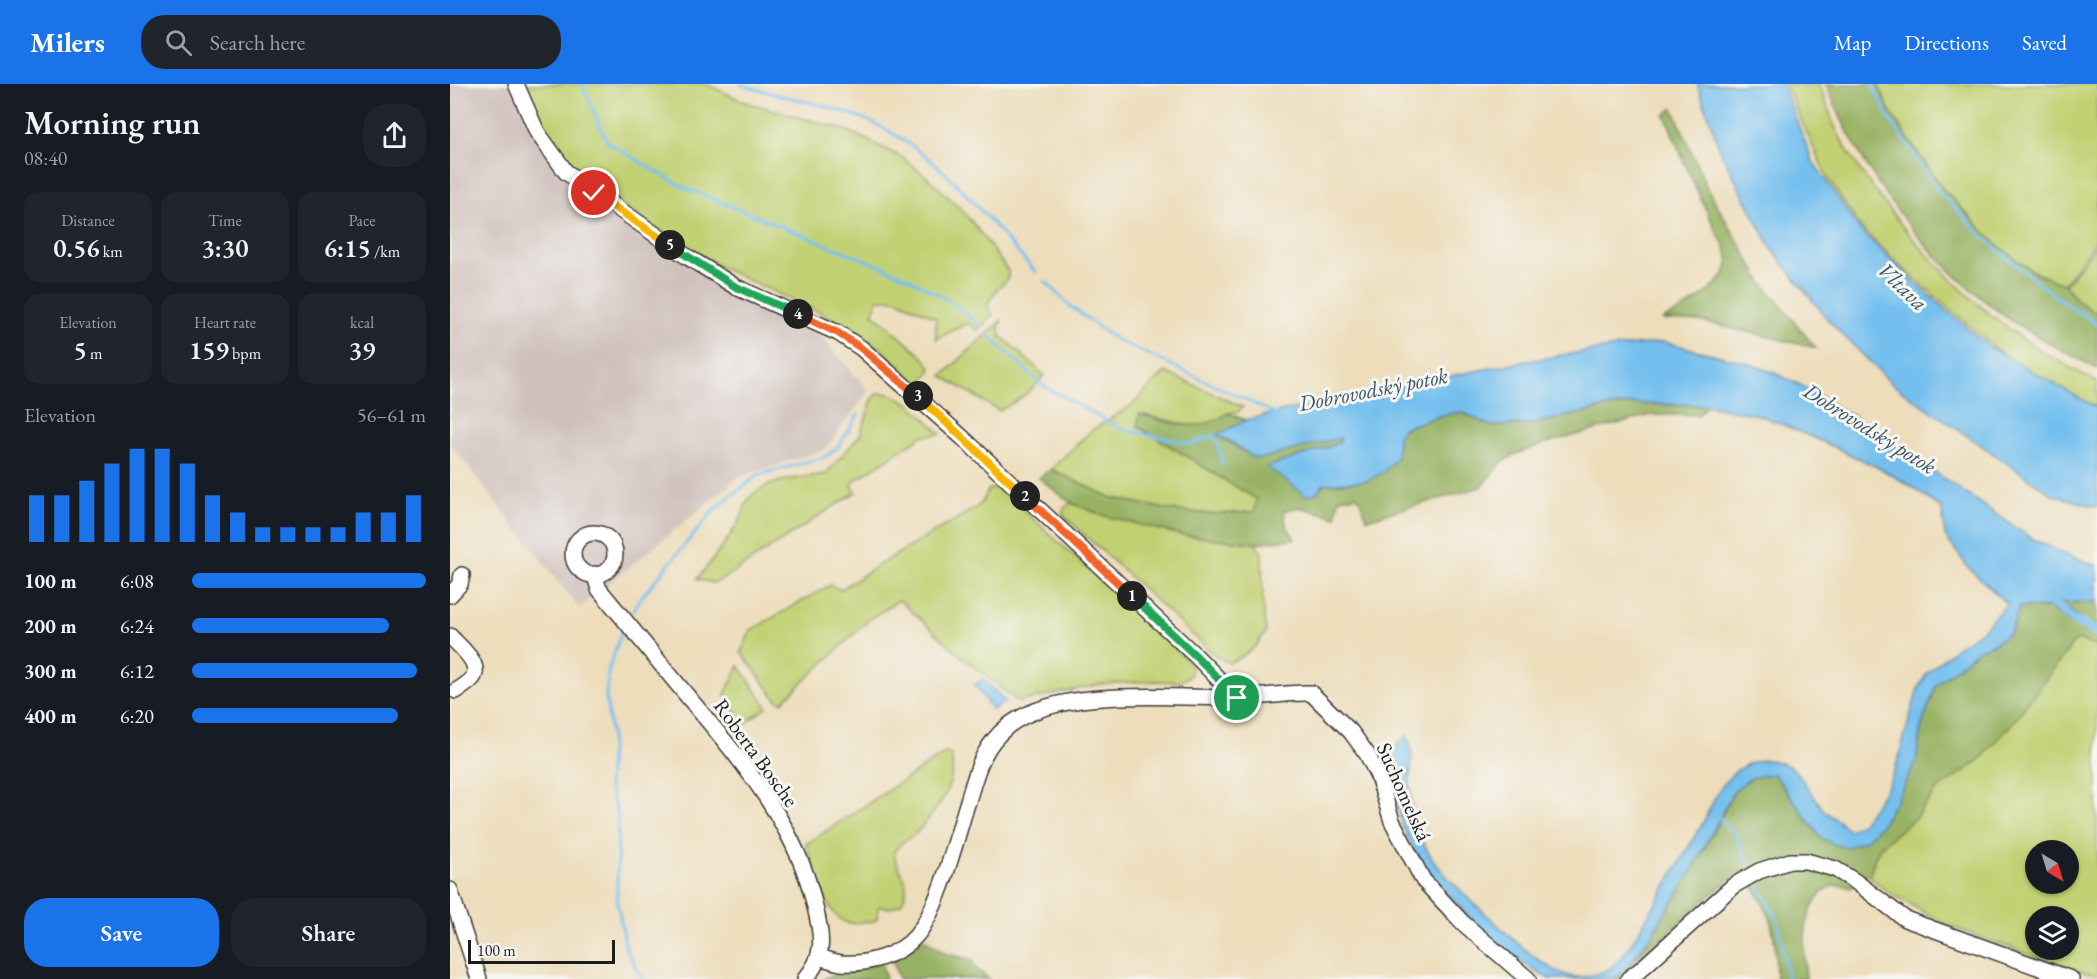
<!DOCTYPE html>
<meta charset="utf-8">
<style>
:root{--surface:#171b24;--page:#20242c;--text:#f1f3f6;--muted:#9ea1a6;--accent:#1a73e8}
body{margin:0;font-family:"EB Garamond",serif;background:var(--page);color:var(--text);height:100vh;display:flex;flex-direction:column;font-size:22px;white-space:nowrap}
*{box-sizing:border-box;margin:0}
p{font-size:20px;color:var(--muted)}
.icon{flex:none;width:33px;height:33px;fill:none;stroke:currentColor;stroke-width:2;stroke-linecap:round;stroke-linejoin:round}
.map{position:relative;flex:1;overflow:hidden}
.panel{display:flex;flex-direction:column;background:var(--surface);width:450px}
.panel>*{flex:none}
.needle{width:39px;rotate:142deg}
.tools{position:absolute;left:1575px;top:756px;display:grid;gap:12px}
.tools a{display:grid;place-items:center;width:54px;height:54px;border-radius:50%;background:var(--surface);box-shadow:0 2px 4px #0004;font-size:30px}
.scale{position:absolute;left:18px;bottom:15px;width:147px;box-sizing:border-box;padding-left:6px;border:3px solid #1c1c1c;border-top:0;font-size:16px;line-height:21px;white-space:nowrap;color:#1c1c1c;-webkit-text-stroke:4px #f6f6f2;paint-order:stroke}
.pin{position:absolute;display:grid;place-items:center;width:51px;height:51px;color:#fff;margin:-26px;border:3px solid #fff;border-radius:50%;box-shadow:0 2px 6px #0007}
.km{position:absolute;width:30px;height:30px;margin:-15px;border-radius:50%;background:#222;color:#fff;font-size:16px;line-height:30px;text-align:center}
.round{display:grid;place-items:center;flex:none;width:63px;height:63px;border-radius:24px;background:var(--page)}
.headline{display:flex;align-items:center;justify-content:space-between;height:102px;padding:0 24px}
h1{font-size:33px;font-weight:600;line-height:45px}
.stats{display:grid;grid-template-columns:repeat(3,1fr);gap:9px;height:102px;padding:6px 24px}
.stats div{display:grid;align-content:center;border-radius:15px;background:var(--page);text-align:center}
.stats b{font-size:26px;font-weight:600}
.stats small{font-size:16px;font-weight:400}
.stats p{font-size:16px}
.chart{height:168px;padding:12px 24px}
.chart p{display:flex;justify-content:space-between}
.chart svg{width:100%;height:108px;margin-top:6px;stroke:var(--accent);stroke-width:6}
.button{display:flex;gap:12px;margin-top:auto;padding:12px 24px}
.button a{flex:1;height:69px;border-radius:24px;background:var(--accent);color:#fff;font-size:24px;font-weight:600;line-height:69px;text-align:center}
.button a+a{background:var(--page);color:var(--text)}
ul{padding:0 24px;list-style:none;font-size:20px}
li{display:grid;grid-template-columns:96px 72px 1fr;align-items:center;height:45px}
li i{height:15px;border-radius:8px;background:var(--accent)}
header{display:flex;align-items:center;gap:36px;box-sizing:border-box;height:84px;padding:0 30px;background:var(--accent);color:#fff}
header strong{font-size:28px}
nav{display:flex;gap:33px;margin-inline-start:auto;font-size:21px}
.search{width:420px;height:54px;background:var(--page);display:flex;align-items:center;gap:15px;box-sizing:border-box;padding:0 21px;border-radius:24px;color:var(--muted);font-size:22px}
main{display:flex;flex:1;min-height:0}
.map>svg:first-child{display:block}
</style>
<header>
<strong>Milers</strong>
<div class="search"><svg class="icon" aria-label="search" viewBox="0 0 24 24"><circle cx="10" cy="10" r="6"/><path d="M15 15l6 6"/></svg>Search here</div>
<nav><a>Map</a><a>Directions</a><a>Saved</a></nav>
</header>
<main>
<section class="panel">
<div class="headline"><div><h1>Morning run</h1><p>08:40</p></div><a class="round"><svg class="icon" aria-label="share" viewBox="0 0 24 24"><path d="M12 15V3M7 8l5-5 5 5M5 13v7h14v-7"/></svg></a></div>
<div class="stats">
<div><p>Distance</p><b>0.56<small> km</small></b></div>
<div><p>Time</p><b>3:30</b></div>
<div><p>Pace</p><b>6:15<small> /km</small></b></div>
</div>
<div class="stats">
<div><p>Elevation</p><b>5<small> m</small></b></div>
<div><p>Heart rate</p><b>159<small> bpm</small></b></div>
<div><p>kcal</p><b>39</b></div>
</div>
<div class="chart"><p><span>Elevation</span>56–61 m</p>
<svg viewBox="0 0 160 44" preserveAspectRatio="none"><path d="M5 44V25M15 44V25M25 44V19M35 44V12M45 44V6M55 44V6M65 44V12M75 44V25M85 44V32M95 44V38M105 44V38M115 44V38M125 44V38M135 44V32M145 44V32M155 44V25"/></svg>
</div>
<ul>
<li><b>100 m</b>6:08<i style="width:100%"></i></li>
<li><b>200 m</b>6:24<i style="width:84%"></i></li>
<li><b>300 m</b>6:12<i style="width:96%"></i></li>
<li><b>400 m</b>6:20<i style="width:88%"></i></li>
</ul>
<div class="button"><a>Save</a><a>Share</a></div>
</section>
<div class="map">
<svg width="1647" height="895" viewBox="0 0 1647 895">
<rect width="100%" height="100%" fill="#f6f6f2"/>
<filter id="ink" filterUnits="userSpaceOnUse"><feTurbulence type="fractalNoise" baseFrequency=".0167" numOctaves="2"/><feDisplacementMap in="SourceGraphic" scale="12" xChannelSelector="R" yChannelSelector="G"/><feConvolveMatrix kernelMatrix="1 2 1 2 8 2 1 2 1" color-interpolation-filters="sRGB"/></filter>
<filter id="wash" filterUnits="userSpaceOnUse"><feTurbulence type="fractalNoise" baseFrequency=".008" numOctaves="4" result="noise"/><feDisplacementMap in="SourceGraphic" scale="24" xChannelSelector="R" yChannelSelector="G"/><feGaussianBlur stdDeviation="1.35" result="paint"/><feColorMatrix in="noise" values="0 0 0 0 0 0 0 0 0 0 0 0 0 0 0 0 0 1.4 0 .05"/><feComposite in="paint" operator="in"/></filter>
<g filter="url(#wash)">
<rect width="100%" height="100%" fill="#edddbb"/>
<polygon fill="#cfc0bb" points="0,0 72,0 93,57 125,101 191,150 314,220 365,246 419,307 374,366 289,393 129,524 0,360"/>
<g fill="#c1d072" stroke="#6e7647" stroke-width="1.5" fill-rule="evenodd">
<polygon points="76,0 256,0 295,18 399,47 453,74 476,92 510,124 526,143 558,187 558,195 547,205 537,221 543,231 527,246 518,239 486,255 486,234 446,215 428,215 423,229 472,272 481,283 479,290 469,300 429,263 384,235 274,185 205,144 160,112 121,79 101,53 79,12"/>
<path d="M 1335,0 L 1369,0 C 1375,14 1379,29 1385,43 C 1397,69 1415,94 1432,116 C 1471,168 1518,217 1572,254 C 1596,271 1621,284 1647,298 L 1647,323 L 1595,298 L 1546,265 L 1456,187 L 1411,144 L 1377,93 Z"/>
<polygon points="1428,0 1647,0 1647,155 1613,201 1582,187 1546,160 1492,104 1441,30"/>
<polygon points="1647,160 1647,230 1627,216 1615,201"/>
<path d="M 552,236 L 549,242 L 551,252 L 594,291 C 582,308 567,317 549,327 L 492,292 Z"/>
<path d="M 715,288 L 793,323 L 788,328 L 778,329 L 763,339 L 742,342 L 690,330 L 689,343 C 729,366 767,393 807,415 L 805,428 L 761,430 L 720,426 L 659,413 L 601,385 L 642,346 L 681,322 Z"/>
<path d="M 428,309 C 455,308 473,333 491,350 L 472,352 L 404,397 L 402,401 L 406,408 L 270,497 L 264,499 L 247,495 C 263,476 278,456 291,434 C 294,428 295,418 300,413 C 320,394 351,394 376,390 L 410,351 L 422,316 Z"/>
<polygon points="548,403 737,575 742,585 740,592 730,598 707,597 651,600 568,618 509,570 449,516 421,534 332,618 326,615 291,568 301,546 380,501 390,506 427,482 527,423 532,418 538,406"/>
<polygon points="621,419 655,432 732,451 805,459 812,469 813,522 816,548 805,563 791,573 779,579 767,573 612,430 615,423"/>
<path d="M 1630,556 L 1647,563 L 1647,891 L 1621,885 L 1497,841 L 1438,808 L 1421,794 L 1420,790 L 1425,773 L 1431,762 L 1466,733 L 1486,707 L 1530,676 L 1563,638 L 1624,558 ZM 1586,766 L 1618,766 L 1618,800 L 1586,800 ZM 1586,832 L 1618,832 L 1619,848 L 1623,851 L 1618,855 L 1618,866 L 1586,866 Z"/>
<polygon points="289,582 317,623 293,641 275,610"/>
<path d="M 495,669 L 501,671 C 508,697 490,721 475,739 C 472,742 469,747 465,750 C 456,757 452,756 444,768 C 446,790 465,795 451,820 L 440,824 L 430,822 L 428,825 L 427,835 L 422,838 C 412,835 404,843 395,838 C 374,829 364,781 356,760 Z"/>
</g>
<g fill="#98b264" stroke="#5a6740" stroke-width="1.5">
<path d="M 1376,0 L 1428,0 L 1441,30 L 1492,104 L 1546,160 L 1582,187 L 1615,201 L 1627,216 L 1647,230 L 1647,285 C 1618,269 1587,254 1559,235 C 1477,178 1413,92 1376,0 Z"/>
<path d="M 1223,24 L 1257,104 L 1313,200 L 1366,264 L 1250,237 L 1212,236 C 1231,227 1274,203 1278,180 C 1280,169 1273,159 1268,150 C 1248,111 1231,72 1215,31 Z"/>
<path d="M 1179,320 L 1257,321 L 1248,331 L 1201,331 L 1096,359 L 1066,370 L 1052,378 L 1031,403 L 917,435 L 908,412 L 889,414 L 886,433 L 849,423 L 834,427 L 836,441 L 845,455 L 805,459 L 732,451 L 687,440 L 655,432 L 621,419 L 589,394 L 601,385 L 659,413 L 720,426 L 761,430 L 804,428 L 807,415 C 767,393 729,366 688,343 L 689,330 C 723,339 746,351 778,329 L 796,336 L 766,352 C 783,357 795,372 809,375 L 890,353 L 890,358 L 881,362 L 818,383 L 866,409 L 873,400 L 898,399 L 947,373 L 948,352 L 954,344 L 993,331 L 1012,328 L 1041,342 L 1083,340 L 1154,324 Z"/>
<path d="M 1647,518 L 1647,563 L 1630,556 L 1624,558 L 1563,638 L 1530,676 L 1486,707 L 1466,733 L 1431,762 L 1425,773 L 1420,790 L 1401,804 C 1371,791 1357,828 1355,853 C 1353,867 1355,881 1356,895 L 1326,895 L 1325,860 L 1320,833 L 1296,788 L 1280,795 L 1244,825 L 1172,895 L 1164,895 C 1186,878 1201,853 1215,830 C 1233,802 1249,774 1265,746 C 1273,731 1278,713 1290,702 C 1300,692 1311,691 1324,690 L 1371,754 L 1431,741 L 1447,715 L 1466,677 L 1471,644 L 1486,601 L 1528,566 L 1545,559 L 1569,523 L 1599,524 L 1611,519 Z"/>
<polygon points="473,854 497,870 524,876 522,881 539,895 449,895 443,878 465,862"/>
<polygon points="431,879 436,895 373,895 389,889"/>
</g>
<g fill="#75bfee" stroke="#486e85" stroke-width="1.5">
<polygon points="1247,0 1332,0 1363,78 1410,146 1470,203 1538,262 1647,324 1647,423 1603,411 1442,300 1379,237 1323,167 1272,71"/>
<path d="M 1214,258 L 1298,279 L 1325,289 L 1352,302 L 1404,333 L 1581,454 L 1608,467 L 1647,482 L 1647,518 L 1612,519 L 1630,535 L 1622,540 L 1599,524 L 1569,523 L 1561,547 L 1545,559 L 1528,566 L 1486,601 L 1471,644 L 1466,677 L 1447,715 L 1431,741 L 1416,756 L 1398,763 L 1385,761 L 1371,754 L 1324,690 C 1303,692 1297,694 1282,710 L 1240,790 L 1203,849 L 1176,885 L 1164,895 L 1099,895 L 1080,884 L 1039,853 L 1014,828 L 971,779 L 952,742 L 945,711 L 944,679 L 947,661 L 957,652 C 967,675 958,682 960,705 C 961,721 965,739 971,754 C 987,791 1024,818 1052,845 C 1069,861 1097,886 1120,892 C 1132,895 1152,890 1163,882 C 1176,870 1186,852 1195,837 C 1216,803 1235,769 1255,735 C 1266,708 1282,678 1315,676 C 1323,676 1335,679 1342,684 C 1350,690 1368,719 1376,729 C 1384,732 1391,741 1399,746 L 1411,740 L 1438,702 L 1447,679 L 1468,604 L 1477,589 L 1507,563 L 1531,547 L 1557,520 L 1517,482 L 1495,452 L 1492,425 L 1459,401 L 1433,386 L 1369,356 L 1312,332 L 1257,321 L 1180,320 L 1154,324 L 1083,340 L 1041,342 L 1012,328 L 993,331 L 954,344 L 948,352 L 947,373 L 934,388 L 917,397 L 873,400 L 866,409 L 857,412 L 817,383 L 881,362 L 890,358 L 890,354 L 809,375 L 802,373 L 779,356 L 765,352 L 796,336 L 824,329 C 953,303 1083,270 1214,258 Z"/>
<polygon points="533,595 556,618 542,626 525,601"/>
</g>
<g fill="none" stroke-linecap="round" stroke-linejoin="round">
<g stroke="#75bfee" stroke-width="3">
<polyline points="132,0 157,58 233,103 453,191 506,221 528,241"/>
<path d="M 290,0 C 335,15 383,20 426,40 C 496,75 534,133 586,188"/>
<polyline points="1422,0 1440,35 1491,110 1541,160 1606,213 1647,240"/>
<polyline points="595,197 620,222 665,255 826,330"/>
<polyline points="538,251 592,301 671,345 741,360 765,351 773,379"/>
<polyline points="183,527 189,516 265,425 308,391 375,373 388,363 408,331"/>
<polyline points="172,547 159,584 156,612 161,652 158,701 168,732 167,817 176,864 189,890 194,895"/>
<polyline points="1270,734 1286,752 1298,780"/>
<polyline points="1305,796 1327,835 1338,895"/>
</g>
<polyline stroke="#75bfee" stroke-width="10" points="1615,530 1631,541 1647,548"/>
</g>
</g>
<g filter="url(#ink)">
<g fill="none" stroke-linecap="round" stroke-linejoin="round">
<defs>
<g id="minor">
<polyline points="66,0 87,48 116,88 236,172 286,203 388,249 411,264 513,354 747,573 787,614"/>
<circle cx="144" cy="470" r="21"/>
<path d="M 144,490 L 149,505 C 174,535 199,566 224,596 C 280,664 346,734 365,823 C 372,851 376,872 355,895"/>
<polyline points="0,511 10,500 12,491"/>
<path d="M 0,552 C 9,562 35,582 21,596 C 17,600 11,604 6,607"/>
<polyline points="0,806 29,895"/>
<path d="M 369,873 C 376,875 384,878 391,879 C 416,881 449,872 466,852 C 490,823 506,754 518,717 C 527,687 532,663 558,642 C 608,602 721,614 784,614 C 810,614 835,608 861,609 L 901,648 L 917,670 L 928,692 L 942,737 L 973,796 L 1013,839 L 1078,895"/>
<polyline points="1178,895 1190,886 1283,802 1309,787 1340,777 1356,777 1385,785 1406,798 1455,835 1621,895"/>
</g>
</defs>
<use href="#minor" stroke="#3b3934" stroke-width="18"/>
<use href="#minor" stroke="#fff" stroke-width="15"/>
</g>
</g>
<g fill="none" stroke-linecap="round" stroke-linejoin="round" filter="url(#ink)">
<defs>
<polyline id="split-1" points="682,512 747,573 787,614"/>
<polyline id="split-2" points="575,412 682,512"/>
<polyline id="split-3" points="468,312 575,412"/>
<polyline id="split-4" points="348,230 388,249 411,264 468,312"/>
<polyline id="split-5" points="220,161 286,203 348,230"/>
<polyline id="split-6" points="144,109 220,161"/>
</defs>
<use href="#split-1" stroke="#fff" stroke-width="12"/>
<use href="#split-2" stroke="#fff" stroke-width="12"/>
<use href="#split-3" stroke="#fff" stroke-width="12"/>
<use href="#split-4" stroke="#fff" stroke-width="12"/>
<use href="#split-5" stroke="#fff" stroke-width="12"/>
<use href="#split-6" stroke="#fff" stroke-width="12"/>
<use href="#split-1" stroke="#22a559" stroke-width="8"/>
<use href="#split-2" stroke="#f0652b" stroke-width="8"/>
<use href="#split-3" stroke="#f5b400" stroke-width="8"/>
<use href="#split-4" stroke="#f0652b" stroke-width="8"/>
<use href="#split-5" stroke="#22a559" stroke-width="8"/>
<use href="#split-6" stroke="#f5b400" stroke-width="8"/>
</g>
<g text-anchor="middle" stroke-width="6" stroke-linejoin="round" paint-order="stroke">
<g font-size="21" fill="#1c1c1c" stroke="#f6f6f2">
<text transform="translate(306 669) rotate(54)" y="7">Roberta Bosche</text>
<text transform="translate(954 708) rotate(66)" y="7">Suchomelská</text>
</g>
<g font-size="22" font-style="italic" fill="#3b5566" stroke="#f6f6f2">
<text transform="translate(1453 202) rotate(44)" y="8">Vltava</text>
<text transform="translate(923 305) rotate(-11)" y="8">Dobrovodský potok</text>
<text transform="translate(1420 344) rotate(32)" y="8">Dobrovodský potok</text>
</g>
</g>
</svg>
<div class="tools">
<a><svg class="needle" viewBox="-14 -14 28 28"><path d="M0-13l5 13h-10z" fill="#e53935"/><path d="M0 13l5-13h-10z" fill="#9ea1a6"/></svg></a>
<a><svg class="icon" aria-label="layers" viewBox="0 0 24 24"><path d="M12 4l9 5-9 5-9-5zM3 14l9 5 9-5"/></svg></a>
</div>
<div class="scale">100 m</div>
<div class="pin" style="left:787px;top:614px;background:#1e9e55"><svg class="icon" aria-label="arrive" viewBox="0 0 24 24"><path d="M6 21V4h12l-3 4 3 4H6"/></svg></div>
<div class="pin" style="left:144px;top:109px;background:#d93025"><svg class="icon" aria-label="check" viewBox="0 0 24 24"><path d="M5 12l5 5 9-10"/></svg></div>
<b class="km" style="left:682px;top:512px">1</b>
<b class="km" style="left:575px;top:412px">2</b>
<b class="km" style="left:468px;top:312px">3</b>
<b class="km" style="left:348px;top:230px">4</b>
<b class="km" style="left:220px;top:161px">5</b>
</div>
</main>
